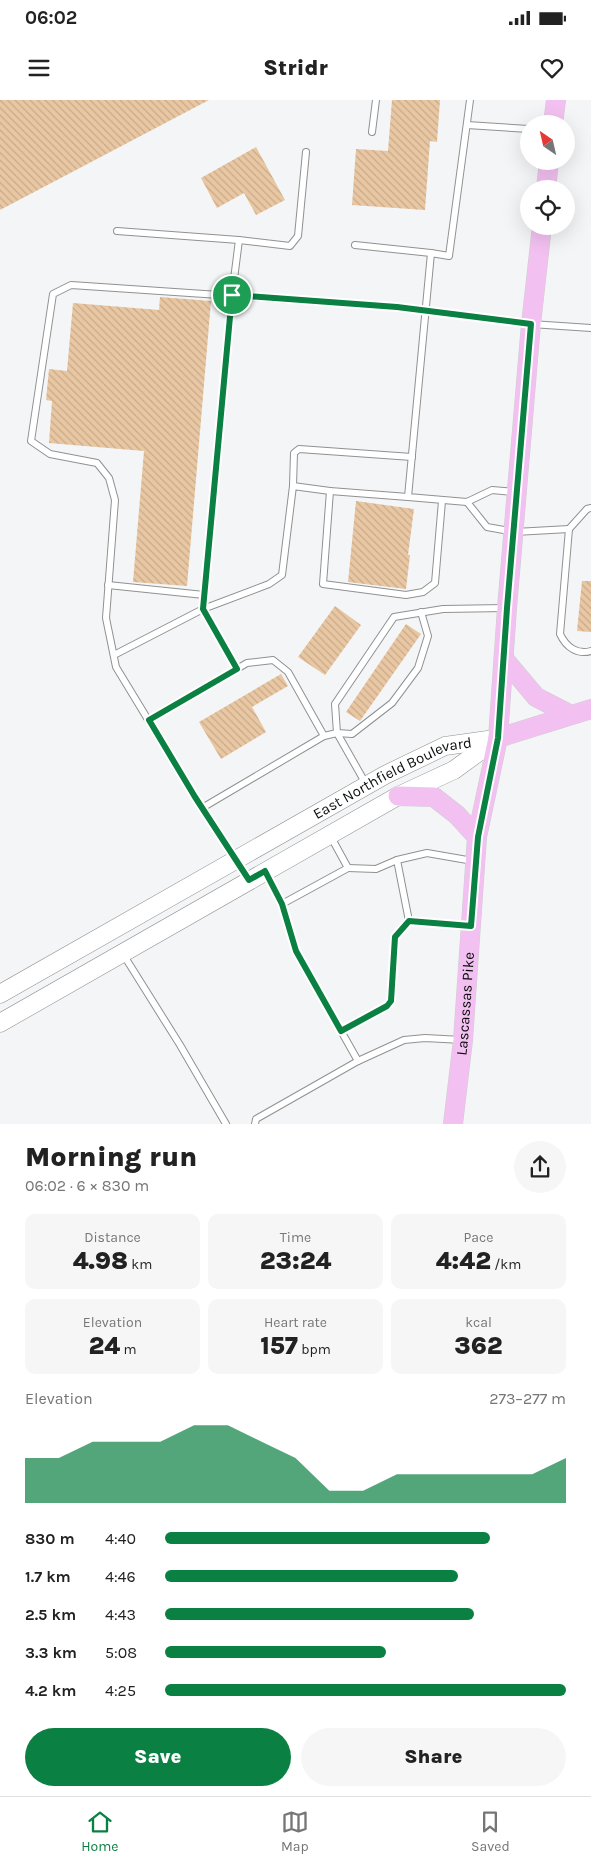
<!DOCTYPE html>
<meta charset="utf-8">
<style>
:root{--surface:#fff;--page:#f6f6f6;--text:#222;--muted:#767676;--line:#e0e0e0;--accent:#0b8043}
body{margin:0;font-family:Karla,sans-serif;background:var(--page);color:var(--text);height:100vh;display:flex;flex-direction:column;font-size:19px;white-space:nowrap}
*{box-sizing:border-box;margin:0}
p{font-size:16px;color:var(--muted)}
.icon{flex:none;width:28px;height:28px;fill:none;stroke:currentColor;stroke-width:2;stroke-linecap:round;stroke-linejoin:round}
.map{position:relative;height:1024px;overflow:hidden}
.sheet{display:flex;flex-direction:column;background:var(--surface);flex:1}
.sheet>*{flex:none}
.needle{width:32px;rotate:326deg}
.fabs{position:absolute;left:520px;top:15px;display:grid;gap:10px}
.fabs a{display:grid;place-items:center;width:55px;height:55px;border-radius:50%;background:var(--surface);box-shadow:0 5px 20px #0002;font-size:25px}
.pin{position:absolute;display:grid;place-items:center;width:42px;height:42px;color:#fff;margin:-21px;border:2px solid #fff;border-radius:50%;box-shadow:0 1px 5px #0007}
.round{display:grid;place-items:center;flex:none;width:52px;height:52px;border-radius:26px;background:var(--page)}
.head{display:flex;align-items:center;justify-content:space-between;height:85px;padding:0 25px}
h1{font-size:28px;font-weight:800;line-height:38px}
.stats{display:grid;grid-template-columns:repeat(3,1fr);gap:8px;height:85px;padding:5px 25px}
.stats div{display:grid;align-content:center;border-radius:10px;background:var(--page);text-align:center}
.stats b{font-size:25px;font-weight:800}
.stats small{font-size:14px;font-weight:400}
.stats p{font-size:14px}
.chart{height:140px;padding:10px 25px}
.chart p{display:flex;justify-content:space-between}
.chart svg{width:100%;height:90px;margin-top:5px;fill:var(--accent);opacity:.7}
.button{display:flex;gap:10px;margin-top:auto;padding:10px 25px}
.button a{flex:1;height:58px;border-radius:30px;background:var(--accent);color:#fff;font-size:20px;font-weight:800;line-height:58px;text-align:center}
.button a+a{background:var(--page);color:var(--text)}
ul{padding:0 25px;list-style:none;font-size:16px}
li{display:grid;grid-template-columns:80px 60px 1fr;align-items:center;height:38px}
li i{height:12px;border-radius:6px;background:var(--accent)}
.status{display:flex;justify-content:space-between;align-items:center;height:35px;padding:0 25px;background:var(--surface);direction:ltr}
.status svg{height:14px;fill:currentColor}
header{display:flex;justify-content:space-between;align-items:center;height:65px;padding:0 25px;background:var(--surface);font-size:22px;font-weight:800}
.tabs{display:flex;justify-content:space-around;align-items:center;height:70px;border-top:1px solid var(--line);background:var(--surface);font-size:14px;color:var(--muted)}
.tabs a{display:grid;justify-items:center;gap:2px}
.tabs .selected{color:var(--accent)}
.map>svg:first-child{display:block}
</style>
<div class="status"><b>06:02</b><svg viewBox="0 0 49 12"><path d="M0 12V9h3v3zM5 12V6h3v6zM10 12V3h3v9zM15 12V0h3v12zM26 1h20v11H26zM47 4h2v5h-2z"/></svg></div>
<header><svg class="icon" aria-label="menu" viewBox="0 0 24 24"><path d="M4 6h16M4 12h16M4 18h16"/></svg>Stridr<svg class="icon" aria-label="heart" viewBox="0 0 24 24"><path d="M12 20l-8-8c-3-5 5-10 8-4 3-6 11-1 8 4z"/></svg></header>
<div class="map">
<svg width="591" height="1024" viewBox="0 0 591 1024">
<defs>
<pattern id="building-back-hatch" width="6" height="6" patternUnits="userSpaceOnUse" patternTransform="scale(1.25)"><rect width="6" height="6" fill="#e9c7a3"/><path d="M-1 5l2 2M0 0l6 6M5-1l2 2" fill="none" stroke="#c7aa8b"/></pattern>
</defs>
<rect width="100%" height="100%" fill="#f4f5f6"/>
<g fill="url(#building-back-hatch)">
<polygon points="0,0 209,0 0,110"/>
<polygon points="392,0 440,0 437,42 430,41 425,110 352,105 356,49 388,51"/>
<polygon points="256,47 285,100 256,115 244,93 217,108 201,78"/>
<polygon points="160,197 211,201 187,486 133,482 144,351 49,343 52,301 46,300 49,269 67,271 73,203 159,210"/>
<polygon points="356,401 414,409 408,455 410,455 406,489 348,482"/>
<polygon points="582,481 591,481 591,532 577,531"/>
<polygon points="335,506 361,525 325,575 298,557"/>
<polygon points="406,524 421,534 360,621 346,612"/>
<polygon points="281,574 288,586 252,607 266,632 221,659 199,622"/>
</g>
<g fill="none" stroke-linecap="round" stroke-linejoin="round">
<defs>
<g id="service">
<polyline points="470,0 449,156 431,153 408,397 467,402 492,390 514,392"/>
<polyline points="467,25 529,29"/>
<polyline points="372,32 376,0"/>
<polyline points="117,131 239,140"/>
<polyline points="355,145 431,153"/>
<polyline points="293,386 294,353 299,349 412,357"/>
<polyline points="330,391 323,484 406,495 423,492 435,483 442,401"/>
<polyline points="467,402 487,427 515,432 569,429"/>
<path d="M 591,408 L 587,409 L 569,429 L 560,534 C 566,547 577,555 591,551"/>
<polyline points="108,485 204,495"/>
<polyline points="114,555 203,509 269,484 282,475 293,386 330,391 408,397"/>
<polyline points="237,569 203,509 232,195 239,140 290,146 298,136 306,52"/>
<polyline points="149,620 247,563 273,560 288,572 324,636"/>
<polyline points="366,684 337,633 335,604 394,517 443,509 505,508"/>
<polyline points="202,708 324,636 337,633 352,634 392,603 418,568 428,536 421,512"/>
<polyline points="348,768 376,769 397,760 427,753 473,761"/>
<polyline points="265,772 282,804 296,851 358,961"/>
<polyline points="249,780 195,697 116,567 106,518 115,400 109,378 97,363 50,354 31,341 53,194 71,185 397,207 531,224 591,228"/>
<polyline points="282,804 348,768 331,737"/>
<polyline points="409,821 468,826"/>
<polyline points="123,854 180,945 226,1024"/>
<polyline points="341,931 387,906 391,901 395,837 409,821 397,760"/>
<polyline points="255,1024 256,1019 358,961 404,940 425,938 462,940"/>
</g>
<g id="secondary">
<path id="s1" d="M 0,894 L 385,675 L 445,646 L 495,639"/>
<polyline points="0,923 398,696 454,670 498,638"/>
</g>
<g id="primary">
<polyline points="553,24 556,0"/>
<polyline points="546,89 549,61"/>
<polyline points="504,559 536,597 571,615"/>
<polyline points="498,638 591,609"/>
<polyline points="398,696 434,697 457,715 477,737"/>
<path id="s2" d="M 453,1024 L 463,940 L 477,737 L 498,638 L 507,508 L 531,224 L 542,126"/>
</g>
</defs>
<use href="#service" stroke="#909192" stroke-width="8"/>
<use href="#secondary" stroke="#909192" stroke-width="19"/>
<use href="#primary" stroke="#cecfcf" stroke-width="20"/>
<use href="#service" stroke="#fff" stroke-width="6"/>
<use href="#secondary" stroke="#fff" stroke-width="18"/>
<use href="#primary" stroke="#f3c1f1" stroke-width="19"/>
</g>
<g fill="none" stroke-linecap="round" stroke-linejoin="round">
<defs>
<polygon id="route" points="232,195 397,207 531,224 507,508 498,638 478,737 471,826 409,821 395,837 391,901 387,906 341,931 296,851 282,804 265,771 249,780 195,697 149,620 237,569 203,509"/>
</defs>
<use href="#route" stroke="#fff" stroke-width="10"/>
<use href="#route" stroke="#0b8043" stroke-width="6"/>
</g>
<g text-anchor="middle" stroke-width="4.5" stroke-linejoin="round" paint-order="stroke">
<g font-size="15" fill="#0c0d0d" stroke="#fff">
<text dy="5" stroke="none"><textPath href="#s1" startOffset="449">East Northfield Boulevard</textPath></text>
<text dy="5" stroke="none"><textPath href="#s2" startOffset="121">Lascassas Pike</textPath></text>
</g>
</g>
</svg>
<div class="fabs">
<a><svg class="needle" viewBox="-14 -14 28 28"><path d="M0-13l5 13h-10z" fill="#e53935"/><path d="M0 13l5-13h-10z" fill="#767676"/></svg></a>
<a><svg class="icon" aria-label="locate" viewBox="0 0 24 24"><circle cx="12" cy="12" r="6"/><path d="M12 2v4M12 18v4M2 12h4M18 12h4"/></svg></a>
</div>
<div class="pin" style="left:232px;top:195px;background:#1e9e55"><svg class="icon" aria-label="arrive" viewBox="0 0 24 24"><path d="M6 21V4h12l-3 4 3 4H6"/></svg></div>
</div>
<section class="sheet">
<div class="head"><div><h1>Morning run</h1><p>06:02 · 6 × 830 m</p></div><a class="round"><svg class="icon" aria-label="share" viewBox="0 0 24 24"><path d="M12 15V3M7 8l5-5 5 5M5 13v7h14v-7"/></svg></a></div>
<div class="stats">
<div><p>Distance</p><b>4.98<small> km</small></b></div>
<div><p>Time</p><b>23:24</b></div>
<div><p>Pace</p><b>4:42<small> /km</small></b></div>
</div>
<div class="stats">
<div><p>Elevation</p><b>24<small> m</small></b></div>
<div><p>Heart rate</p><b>157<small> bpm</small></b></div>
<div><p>kcal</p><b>362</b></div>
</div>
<div class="chart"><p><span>Elevation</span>273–277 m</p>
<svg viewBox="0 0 160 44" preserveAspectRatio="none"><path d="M0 44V22L10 22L20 14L30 14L40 14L50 6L60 6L70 14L80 22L90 38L100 38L110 30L120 30L130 30L140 30L150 30L160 22V44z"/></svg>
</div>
<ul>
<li><b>830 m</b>4:40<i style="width:81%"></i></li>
<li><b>1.7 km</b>4:46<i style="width:73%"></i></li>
<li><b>2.5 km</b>4:43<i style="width:77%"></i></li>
<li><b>3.3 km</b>5:08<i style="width:55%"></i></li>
<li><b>4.2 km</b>4:25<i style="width:100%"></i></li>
</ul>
<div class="button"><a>Save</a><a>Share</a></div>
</section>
<nav class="tabs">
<a class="selected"><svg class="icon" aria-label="home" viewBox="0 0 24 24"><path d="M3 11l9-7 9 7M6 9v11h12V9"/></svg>Home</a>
<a><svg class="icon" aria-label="map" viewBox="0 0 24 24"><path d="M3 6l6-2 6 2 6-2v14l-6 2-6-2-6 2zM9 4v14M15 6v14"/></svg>Map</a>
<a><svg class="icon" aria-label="saved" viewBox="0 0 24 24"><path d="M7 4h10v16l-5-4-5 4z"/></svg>Saved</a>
</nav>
